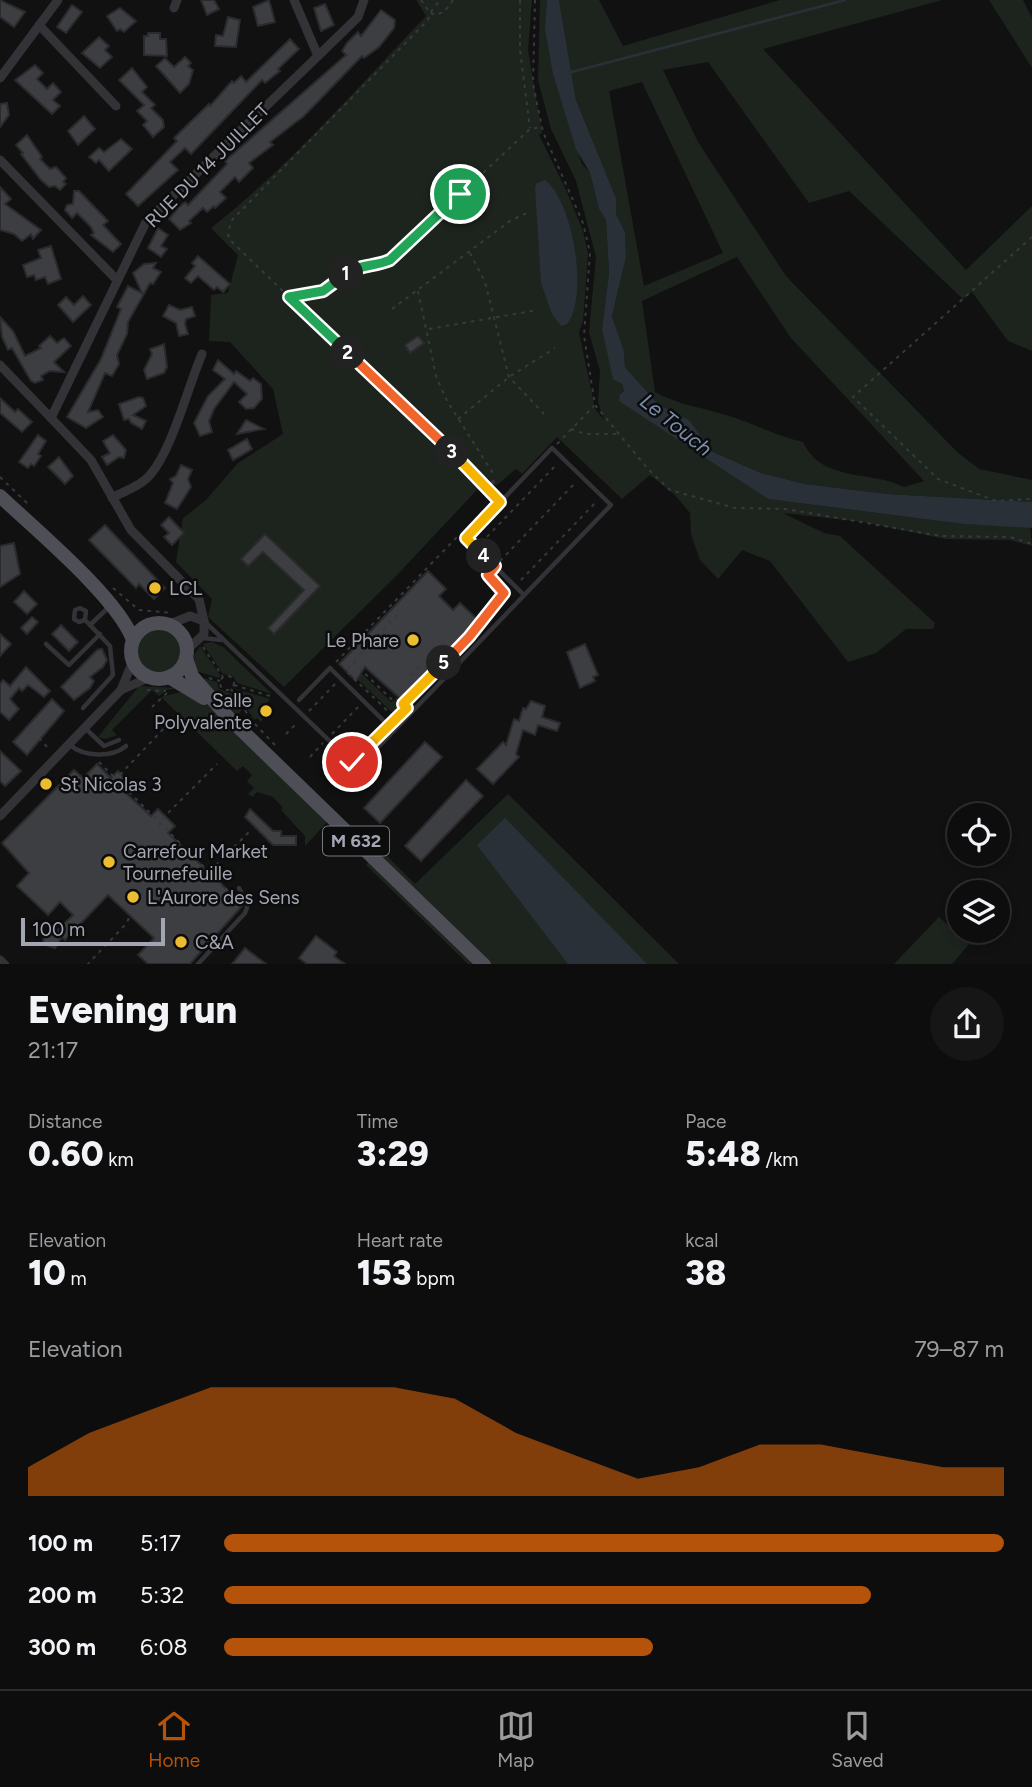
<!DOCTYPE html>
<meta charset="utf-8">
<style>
:root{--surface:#0d0d0e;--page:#161617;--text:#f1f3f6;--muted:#9a9c9e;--line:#2d2d2e;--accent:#b45309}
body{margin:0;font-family:Figtree,sans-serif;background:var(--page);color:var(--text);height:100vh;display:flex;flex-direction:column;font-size:26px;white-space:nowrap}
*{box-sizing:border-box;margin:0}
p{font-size:23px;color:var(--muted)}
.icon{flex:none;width:38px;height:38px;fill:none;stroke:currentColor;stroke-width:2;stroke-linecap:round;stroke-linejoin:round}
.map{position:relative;height:964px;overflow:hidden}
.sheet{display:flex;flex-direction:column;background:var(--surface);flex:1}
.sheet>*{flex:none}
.buttons{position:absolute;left:947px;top:803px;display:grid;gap:14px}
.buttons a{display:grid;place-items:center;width:63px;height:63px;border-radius:50%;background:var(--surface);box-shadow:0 4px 10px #0003,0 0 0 2px var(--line);font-size:35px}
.scale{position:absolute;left:21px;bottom:18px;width:144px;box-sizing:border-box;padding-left:7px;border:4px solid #a2a6b2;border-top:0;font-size:19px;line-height:24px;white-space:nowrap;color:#a2a6b2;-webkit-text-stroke:5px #0c0c0d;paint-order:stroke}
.pin{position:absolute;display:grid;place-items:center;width:60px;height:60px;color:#fff;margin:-30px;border:4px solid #fff;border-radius:50%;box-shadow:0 2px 7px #0007}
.km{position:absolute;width:35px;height:35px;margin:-18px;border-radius:50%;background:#222;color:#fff;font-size:19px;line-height:35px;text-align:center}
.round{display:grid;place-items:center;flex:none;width:74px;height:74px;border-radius:37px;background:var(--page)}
.headline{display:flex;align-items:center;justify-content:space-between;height:119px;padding:0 28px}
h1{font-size:38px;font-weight:800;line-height:52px}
.figures{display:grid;grid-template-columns:repeat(3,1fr);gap:10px;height:119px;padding:7px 28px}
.figures div{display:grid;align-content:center}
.figures b{font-size:35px;font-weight:800}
.figures small{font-size:19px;font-weight:400}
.figures p{font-size:19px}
.chart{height:196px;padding:14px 28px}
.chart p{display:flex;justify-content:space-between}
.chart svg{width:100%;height:126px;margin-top:7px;fill:var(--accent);opacity:.7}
ul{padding:0 28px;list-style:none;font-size:23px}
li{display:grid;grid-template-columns:112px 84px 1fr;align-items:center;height:52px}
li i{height:18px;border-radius:9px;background:var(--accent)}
.dock{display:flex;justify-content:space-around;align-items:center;height:98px;border-top:2px solid var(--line);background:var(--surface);font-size:19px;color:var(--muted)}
.dock a{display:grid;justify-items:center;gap:4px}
.dock .active{color:var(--accent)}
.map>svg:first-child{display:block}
</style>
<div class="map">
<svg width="1032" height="965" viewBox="0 0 1032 965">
<rect width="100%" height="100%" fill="#111112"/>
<g fill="#1d241e" fill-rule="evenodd">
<path d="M 416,0 L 532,0 L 528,50 L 542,133 L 539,135 L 567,192 L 583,231 L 588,254 L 583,321 L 579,332 L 595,409 L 604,420 L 598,402 L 600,371 L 589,332 L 596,257 L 576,181 L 551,129 L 538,80 L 540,0 L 547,0 C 544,58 566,110 582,164 L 590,173 L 599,209 L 606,220 L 609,273 L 602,329 L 622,384 L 624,391 L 620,394 L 768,499 L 963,524 L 1030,527 L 1032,546 L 1010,540 L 945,539 L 863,522 L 783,513 L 824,533 L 840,536 L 935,623 L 933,629 L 906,629 L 876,653 L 848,662 L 770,561 L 742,550 L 718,579 L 700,560 L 691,534 L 690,513 L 675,495 L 650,475 L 622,499 L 557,437 L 522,474 L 516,469 L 496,486 L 488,478 L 398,574 L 284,687 L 208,617 L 212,599 L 176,562 L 183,518 L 205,501 L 238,463 L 283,434 L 273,389 L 230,342 L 209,341 L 211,295 L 228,293 L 238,255 L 211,228 C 290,166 357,88 426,16 Z"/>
<path d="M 559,0 L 599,0 L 623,46 L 780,0 L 942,0 L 763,49 L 966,270 L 1032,206 L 1032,351 L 1008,341 L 972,292 L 963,299 L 849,191 L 809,203 L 708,62 L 663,70 L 698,142 L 786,276 L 957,452 L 979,469 L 1032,480 L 1032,502 L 887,494 L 805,484 L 761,473 L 713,452 L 689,420 L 658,404 L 625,367 L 624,351 L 612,316 L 626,257 L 625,232 L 616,214 L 616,198 L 576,100 ZM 642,82 L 723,253 L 644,286 L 609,91 ZM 737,257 L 791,338 L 924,481 L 904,487 C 871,470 822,483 803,442 C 777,436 755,424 729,416 C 705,408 678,405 655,392 L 642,301 Z"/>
<polygon points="989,0 1023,0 1032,18 1032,68"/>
<circle cx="159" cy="650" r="22"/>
<polygon points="212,642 223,647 272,694 237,683 233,676 223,674 203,644"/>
<polygon points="200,646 220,675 219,678 196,671 194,655"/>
<polygon points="361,673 391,702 394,700 403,709 396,716 357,679"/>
<polygon points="200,677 217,682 219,689 232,694 242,710 238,714 229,710"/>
<polygon points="139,686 178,688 167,690 159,696 152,690 112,730 117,735 106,739 98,737"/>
<polygon points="236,689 270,699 259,715 263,719 261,722 257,718 254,720"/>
<polygon points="181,692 204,701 329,820 305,846 305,836 281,810 283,808 273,797 257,792 253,797 248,794 254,788 247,781 252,775 243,766 237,771 161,697"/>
<polygon points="508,794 679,964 468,964 366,865 380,849 415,884"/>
<polygon points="939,917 969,944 952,964 894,964"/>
</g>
<g fill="#2a3037">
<polygon points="547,0 559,0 576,100 616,198 616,214 625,232 626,257 612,316 624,351 625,367 658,404 689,420 713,452 761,473 805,484 887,494 1032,502 1032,528 963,524 768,499 619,401 620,394 624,391 622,384 613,379 602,329 609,273 606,220 599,209 590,173 576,149 553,74 545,29"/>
<path d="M 545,180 C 573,201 589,297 567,324 L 561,326 L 552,314 L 541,283 L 535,187 L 537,183 Z"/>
<polygon points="505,818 647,964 568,964 477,845"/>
</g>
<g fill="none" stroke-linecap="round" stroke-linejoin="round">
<polyline stroke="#2a3037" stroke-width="2.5" points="568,73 845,0"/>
</g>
<g fill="#3d3e42" stroke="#2b2b2e" stroke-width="2">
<polygon points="0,0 25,12 14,27 0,17"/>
<polygon points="201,0 214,0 219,9 207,15"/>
<polygon points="269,0 275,22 258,26 253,7"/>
<polygon points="325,4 334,25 321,31 314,8"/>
<polygon points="72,5 82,12 66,33 57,27"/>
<polygon points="120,8 136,21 124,32 120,29 117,31 107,16"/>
<polygon points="381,10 395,20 394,28 379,47 364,58 362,56 304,116 270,142 273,145 249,163 253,168 239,182 235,177 220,192 226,198 215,208 214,206 207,212 203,208 189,221 191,223 180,230 169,219 178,208 185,202 188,205 227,164 225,161 346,55 342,51 347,43 358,32 361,36"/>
<polygon points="228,17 240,20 236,47 215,46 216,35 223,36"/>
<polygon points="148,33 160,33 160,39 166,39 167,56 144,55 144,36 148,36"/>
<polygon points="99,37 109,46 105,50 112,57 100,68 82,53"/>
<polygon points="290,39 299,49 278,69 280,71 265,83 262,80 191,154 185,148 170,162 178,170 138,206 126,194 177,141 174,138 209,104 210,106 232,81 234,83 241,76 246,82"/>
<polygon points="185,57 191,63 188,66 193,70 189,84 180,93 156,66 165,58 174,67"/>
<polygon points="35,65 43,73 37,79 47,89 53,83 61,92 53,100 60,106 52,114 15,80"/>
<polygon points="132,68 147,87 142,92 155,105 151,108 163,120 164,127 153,137 143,125 147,121 137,111 144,105 119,80"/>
<polygon points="7,103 9,115 0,127 0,104"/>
<polygon points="84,116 95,129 78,145 68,131"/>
<polygon points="27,135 42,157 40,159 50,169 56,167 66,178 63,182 66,184 60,190 55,186 49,187 41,180 21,154 23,153 16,145"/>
<polygon points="121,139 132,149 109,171 99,160 96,163 89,157 99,148 104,152"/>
<polygon points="0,187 11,199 5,204 41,230 33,239 31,234 22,241 14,234 0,230"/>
<polygon points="74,191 79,191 108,221 103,225 121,244 113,252 91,235 94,233 91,227 77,213 72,218 65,210 67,205 73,204"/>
<polygon points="158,228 168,235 161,246 167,249 161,257 148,248"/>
<polygon points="51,246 61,279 48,284 45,277 36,280 34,275 27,277 23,265 41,258 38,250"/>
<polygon points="198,256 230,284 223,292 217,287 214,290 198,276 191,283 185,278 195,266 192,263"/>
<polygon points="156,263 153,268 161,272 153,284 150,283 128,322 127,334 117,355 119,364 112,376 105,373 88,412 98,410 103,417 86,428 67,417 101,359 121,309 117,307 128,286 142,293 133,273 144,264"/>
<polygon points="83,296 91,305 73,322 58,305 66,297 74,305"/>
<polygon points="169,305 180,310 192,307 195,316 186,319 185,324 188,334 179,336 176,323 163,316"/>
<polygon points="0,317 13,331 25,356 41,348 39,346 50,336 57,343 64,338 71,346 54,362 64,372 50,371 41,376 43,380 35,383 31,381 12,348 8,350 2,337"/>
<polygon points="418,336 424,343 410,353 405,345"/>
<polygon points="164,344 167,367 164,373 147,379 144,370 152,354 150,349"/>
<polygon points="218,360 234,374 236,371 250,381 253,378 261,384 262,399 254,408 246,409 239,402 247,394 234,382 214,409 209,421 212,432 200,436 194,423 208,396 225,379 213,370"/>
<polygon points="139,397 143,398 146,406 133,415 146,421 142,429 131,423 129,419 124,420 119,404"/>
<polygon points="0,398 15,412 18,409 32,422 22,432 0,413"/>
<polygon points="246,420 264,429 237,434"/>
<polygon points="38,435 46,441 38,454 41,456 34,466 31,464 28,468 19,462"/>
<polygon points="113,435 126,450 124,458 119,457 107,465 102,457 110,453 103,441"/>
<polygon points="247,439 252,449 233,460 228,450"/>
<polygon points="59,457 73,476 65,484 48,467"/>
<polygon points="181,465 192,470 188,479 191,487 177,509 165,503 173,483 170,479 176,476"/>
<polygon points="169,517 184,533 172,545 164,537 169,533 161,525"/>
<polygon points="105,525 165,588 154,599 139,584 136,588 89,540"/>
<polygon points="265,534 320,586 274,634 268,628 304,590 263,552 248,566 241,559"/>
<polygon points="14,543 20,574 0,587 0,546"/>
<polygon points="428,571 446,589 439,596 453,610 460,603 478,620 439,665 437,663 419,680 422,682 403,701 365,667 356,681 339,664"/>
<polygon points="24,591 37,604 27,614 14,602"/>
<polygon points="32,617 38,622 27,634 21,628"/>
<polygon points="61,625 78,642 69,651 52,634"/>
<polygon points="0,634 11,644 0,656"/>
<polygon points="585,644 598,675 593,677 595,681 580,688 567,652"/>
<polygon points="102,649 107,660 103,667 90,677 94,681 90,688 74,700 61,687 97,650"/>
<polygon points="26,667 50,691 44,697 28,685 22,691 19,688 10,699 19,709 9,720 0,712 0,684 3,680 10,686"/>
<polygon points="52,699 64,711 27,755 13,742"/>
<polygon points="531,701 545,706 542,717 560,723 557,731 538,725 535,735 523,730 516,754 519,757 493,784 477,769 503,742 506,745 514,719 519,721 523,708 526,709"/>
<polygon points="425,742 442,757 380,823 364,808"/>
<polygon points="0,751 21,771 5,786 0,781"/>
<polygon points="97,764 111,778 118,771 124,778 117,785 151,816 158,809 175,826 168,833 243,905 190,964 148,964 138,955 154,938 108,895 65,940 62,937 55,948 43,944 44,935 55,933 73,915 60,902 48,915 17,886 29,873 2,843 74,770 83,778"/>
<polygon points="466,780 483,796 421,861 405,846"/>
<polygon points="250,809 273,831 281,831 281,836 296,836 296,845 273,845 245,817"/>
<polygon points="316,936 337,952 334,956 345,964 307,964 299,958"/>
<polygon points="245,948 266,964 232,964"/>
</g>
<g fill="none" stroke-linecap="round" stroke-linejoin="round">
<g stroke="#38393e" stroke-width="2" stroke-dasharray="3.5 5" stroke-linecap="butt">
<polyline points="421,0 430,13 440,0"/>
<polyline points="453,0 445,11 436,15 430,13 428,20 231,221 228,235 231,241 477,478"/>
<polyline points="520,0 520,50 530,128"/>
<polyline points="535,0 533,84 543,132 583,223 590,253 584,336 595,405 648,469 670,490 735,508 786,509 941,536 1010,537 1032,544"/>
<polyline points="1032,237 853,397 938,479 996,501 1032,499"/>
<polyline points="470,253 485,282 509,377 544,414"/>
<polyline points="418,291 436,376 447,401 494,475"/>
<polyline points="290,297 323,291 358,265 377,265 390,260 530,129 541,127"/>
<polyline points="392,309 510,221 529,212"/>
<polyline points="429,329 538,310"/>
<polyline points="458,419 509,377 555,348"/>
<polyline points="571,429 585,434 617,434"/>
<polyline points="557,444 594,406"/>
<polyline points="0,477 27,503"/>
<polyline points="481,543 557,464"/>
<polyline points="472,552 468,556 504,593"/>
<polyline points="500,561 576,482"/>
<polyline points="521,580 597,501"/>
<polyline points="113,588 139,610 173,613"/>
<polyline points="203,647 223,677"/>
<polyline points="354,661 397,615"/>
<polyline points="336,662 458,536"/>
<polygon points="353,662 391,699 394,697 407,708 396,719 346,671"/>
<polyline points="427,670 424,666 444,646 442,644"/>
<circle cx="227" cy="683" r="7"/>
<polyline points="411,676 422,664"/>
<polyline points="209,678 220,681"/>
<polyline points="234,685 273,697"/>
<polyline points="231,689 252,721 275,745"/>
<polyline points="147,690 166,691"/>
<polyline points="403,704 469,637 504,593 506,595 510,592"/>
<polyline points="152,707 168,692"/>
<polyline points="309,711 337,682"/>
<polyline points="286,734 297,723"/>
<polyline points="332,734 360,705"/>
<polyline points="39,738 50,750"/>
<polyline points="310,757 323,743"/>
<polyline points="356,757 382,732"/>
<polyline points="99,762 228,891"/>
<polyline points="114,781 169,723"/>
<polyline points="335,781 348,767"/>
<polyline points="159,827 165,816 217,764"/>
<polyline points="381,848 383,842"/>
<polyline points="210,871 249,832"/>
<polyline points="87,965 126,924 130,916"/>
</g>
<g stroke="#323237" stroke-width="4.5">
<polyline points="483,484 500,502"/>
<polyline points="487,488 493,482"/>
<polyline points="85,620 79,622 74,619 75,610 80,608 86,611 85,620 90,625"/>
<polyline points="205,622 358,768 611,505 552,448 466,538 524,595"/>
<polyline points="203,638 221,640"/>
<polyline points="46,644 69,665 100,634"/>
<polyline points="299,700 330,668 394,731"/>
<polyline points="83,708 113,675 110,646 90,625 110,606"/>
<polyline points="86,729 104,746 119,740"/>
<path d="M 70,745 C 84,757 112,758 126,746"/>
<polyline points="197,965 245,913 248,905 239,888"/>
</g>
<g stroke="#323237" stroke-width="9">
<polyline points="174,8 177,0"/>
<polyline points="39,25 116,106"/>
<polyline points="318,56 358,17 364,0"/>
<polyline points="0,78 58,0"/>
<polyline points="0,160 117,280"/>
<polyline points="0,365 51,418 146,222 318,56 294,0"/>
<polyline points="51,418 91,460 131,530 199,599 204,621"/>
<path d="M 112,498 C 124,491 141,486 150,475 C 172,450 188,387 202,354"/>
<polyline points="170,624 190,616 204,621 204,634 187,650"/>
<polyline points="121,690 150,677"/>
<polyline points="0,816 121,690 133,661"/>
<polyline points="0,960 5,965"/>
</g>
<g stroke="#4e4f56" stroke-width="14">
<path d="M 0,496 C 35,529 118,598 133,640"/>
<circle cx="159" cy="651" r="28"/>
<polyline points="186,658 192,676 228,717 484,965"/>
<polyline points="169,677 204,698"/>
</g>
</g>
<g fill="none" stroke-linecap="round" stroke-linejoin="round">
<defs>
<path id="split-1" d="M 346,274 C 360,264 374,267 390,260 L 460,194"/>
<polyline id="split-2" points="346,274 323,291 289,297 348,353"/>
<polyline id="split-3" points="348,353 452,452"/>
<polyline id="split-4" points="452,452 500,502 466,538 484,556"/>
<polyline id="split-5" points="444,663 469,637 504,593 488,575 495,566 484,556"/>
<polyline id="split-6" points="352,762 407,708 403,704 444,663"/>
</defs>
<use href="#split-1" stroke="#fff" stroke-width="14"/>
<use href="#split-2" stroke="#fff" stroke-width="14"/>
<use href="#split-3" stroke="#fff" stroke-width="14"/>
<use href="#split-4" stroke="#fff" stroke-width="14"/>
<use href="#split-5" stroke="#fff" stroke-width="14"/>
<use href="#split-6" stroke="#fff" stroke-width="14"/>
<use href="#split-1" stroke="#22a559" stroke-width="9"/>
<use href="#split-2" stroke="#22a559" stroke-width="9"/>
<use href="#split-3" stroke="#f0652b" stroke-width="9"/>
<use href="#split-4" stroke="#f5b400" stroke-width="9"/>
<use href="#split-5" stroke="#f0652b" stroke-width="9"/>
<use href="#split-6" stroke="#f5b400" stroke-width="9"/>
</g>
<g fill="#ecbd2f" stroke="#0c0c0d" stroke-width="2.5">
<circle cx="155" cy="588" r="7"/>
<circle cx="413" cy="640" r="7"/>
<circle cx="266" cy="711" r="7"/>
<circle cx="46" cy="784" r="7"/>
<circle cx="109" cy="862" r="7"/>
<circle cx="133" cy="897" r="7"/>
<circle cx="181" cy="942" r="7"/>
</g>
<g text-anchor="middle" stroke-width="5" stroke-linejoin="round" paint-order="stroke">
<rect fill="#0c0c0d" stroke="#757880" stroke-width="2" x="323" y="826.5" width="66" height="29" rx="5"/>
<g font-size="18" font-weight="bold" fill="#a2a6b2">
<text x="356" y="847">M 632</text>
</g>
<g font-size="19" fill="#a2a6b2" stroke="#0c0c0d">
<text transform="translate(207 165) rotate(-45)" y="7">RUE DU 14 JUILLET</text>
</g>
<g font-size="19" fill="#a2a6b2" stroke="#0c0c0d" text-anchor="start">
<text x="169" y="595">LCL</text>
<text x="399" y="647" text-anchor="end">Le Phare</text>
<text x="252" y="707" text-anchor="end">Salle<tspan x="252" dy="22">Polyvalente</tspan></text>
<text x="60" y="791">St Nicolas 3</text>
<text x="123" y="858">Carrefour Market<tspan x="123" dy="22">Tournefeuille</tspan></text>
<text x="147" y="904">L'Aurore des Sens</text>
<text x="195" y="949">C&amp;A</text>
</g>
<g font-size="21" font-style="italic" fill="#7990ad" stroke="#0c0c0d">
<text transform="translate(676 425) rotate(39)" y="7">Le Touch</text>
</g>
</g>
</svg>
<div class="buttons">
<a><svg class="icon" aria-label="locate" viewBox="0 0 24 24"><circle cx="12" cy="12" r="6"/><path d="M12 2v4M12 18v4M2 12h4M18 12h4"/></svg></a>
<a><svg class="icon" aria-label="layers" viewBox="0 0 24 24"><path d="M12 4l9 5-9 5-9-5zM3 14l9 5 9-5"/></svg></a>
</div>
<div class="scale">100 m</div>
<div class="pin" style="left:460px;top:194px;background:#1e9e55"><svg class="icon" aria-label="arrive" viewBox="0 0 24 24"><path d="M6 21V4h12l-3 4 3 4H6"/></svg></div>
<div class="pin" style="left:352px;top:762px;background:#d93025"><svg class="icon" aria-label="check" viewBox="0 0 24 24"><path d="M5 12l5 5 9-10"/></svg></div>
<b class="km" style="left:346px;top:274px">1</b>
<b class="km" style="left:348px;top:353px">2</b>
<b class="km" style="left:452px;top:452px">3</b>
<b class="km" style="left:484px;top:556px">4</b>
<b class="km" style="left:444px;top:663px">5</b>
</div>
<section class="sheet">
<div class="headline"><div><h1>Evening run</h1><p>21:17</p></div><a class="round"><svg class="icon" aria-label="share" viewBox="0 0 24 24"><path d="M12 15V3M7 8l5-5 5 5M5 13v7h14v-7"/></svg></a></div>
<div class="figures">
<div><p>Distance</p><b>0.60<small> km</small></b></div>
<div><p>Time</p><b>3:29</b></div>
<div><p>Pace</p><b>5:48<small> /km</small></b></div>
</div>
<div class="figures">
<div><p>Elevation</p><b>10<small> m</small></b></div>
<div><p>Heart rate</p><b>153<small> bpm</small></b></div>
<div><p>kcal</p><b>38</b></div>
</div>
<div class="chart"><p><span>Elevation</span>79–87 m</p>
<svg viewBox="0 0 160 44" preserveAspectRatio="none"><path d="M0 44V34L10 22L20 14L30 6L40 6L50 6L60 6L70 10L80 22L90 30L100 38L110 34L120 26L130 26L140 30L150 34L160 34V44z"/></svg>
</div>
<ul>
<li><b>100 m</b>5:17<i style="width:100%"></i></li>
<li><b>200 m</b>5:32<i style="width:83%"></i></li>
<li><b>300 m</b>6:08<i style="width:55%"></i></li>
</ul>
</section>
<nav class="dock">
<a class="active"><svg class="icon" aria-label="home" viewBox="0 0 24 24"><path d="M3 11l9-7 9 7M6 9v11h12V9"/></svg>Home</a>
<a><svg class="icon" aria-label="map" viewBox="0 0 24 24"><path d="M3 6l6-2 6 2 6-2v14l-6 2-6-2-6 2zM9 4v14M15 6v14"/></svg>Map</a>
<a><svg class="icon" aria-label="saved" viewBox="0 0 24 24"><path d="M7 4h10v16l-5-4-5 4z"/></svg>Saved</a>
</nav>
